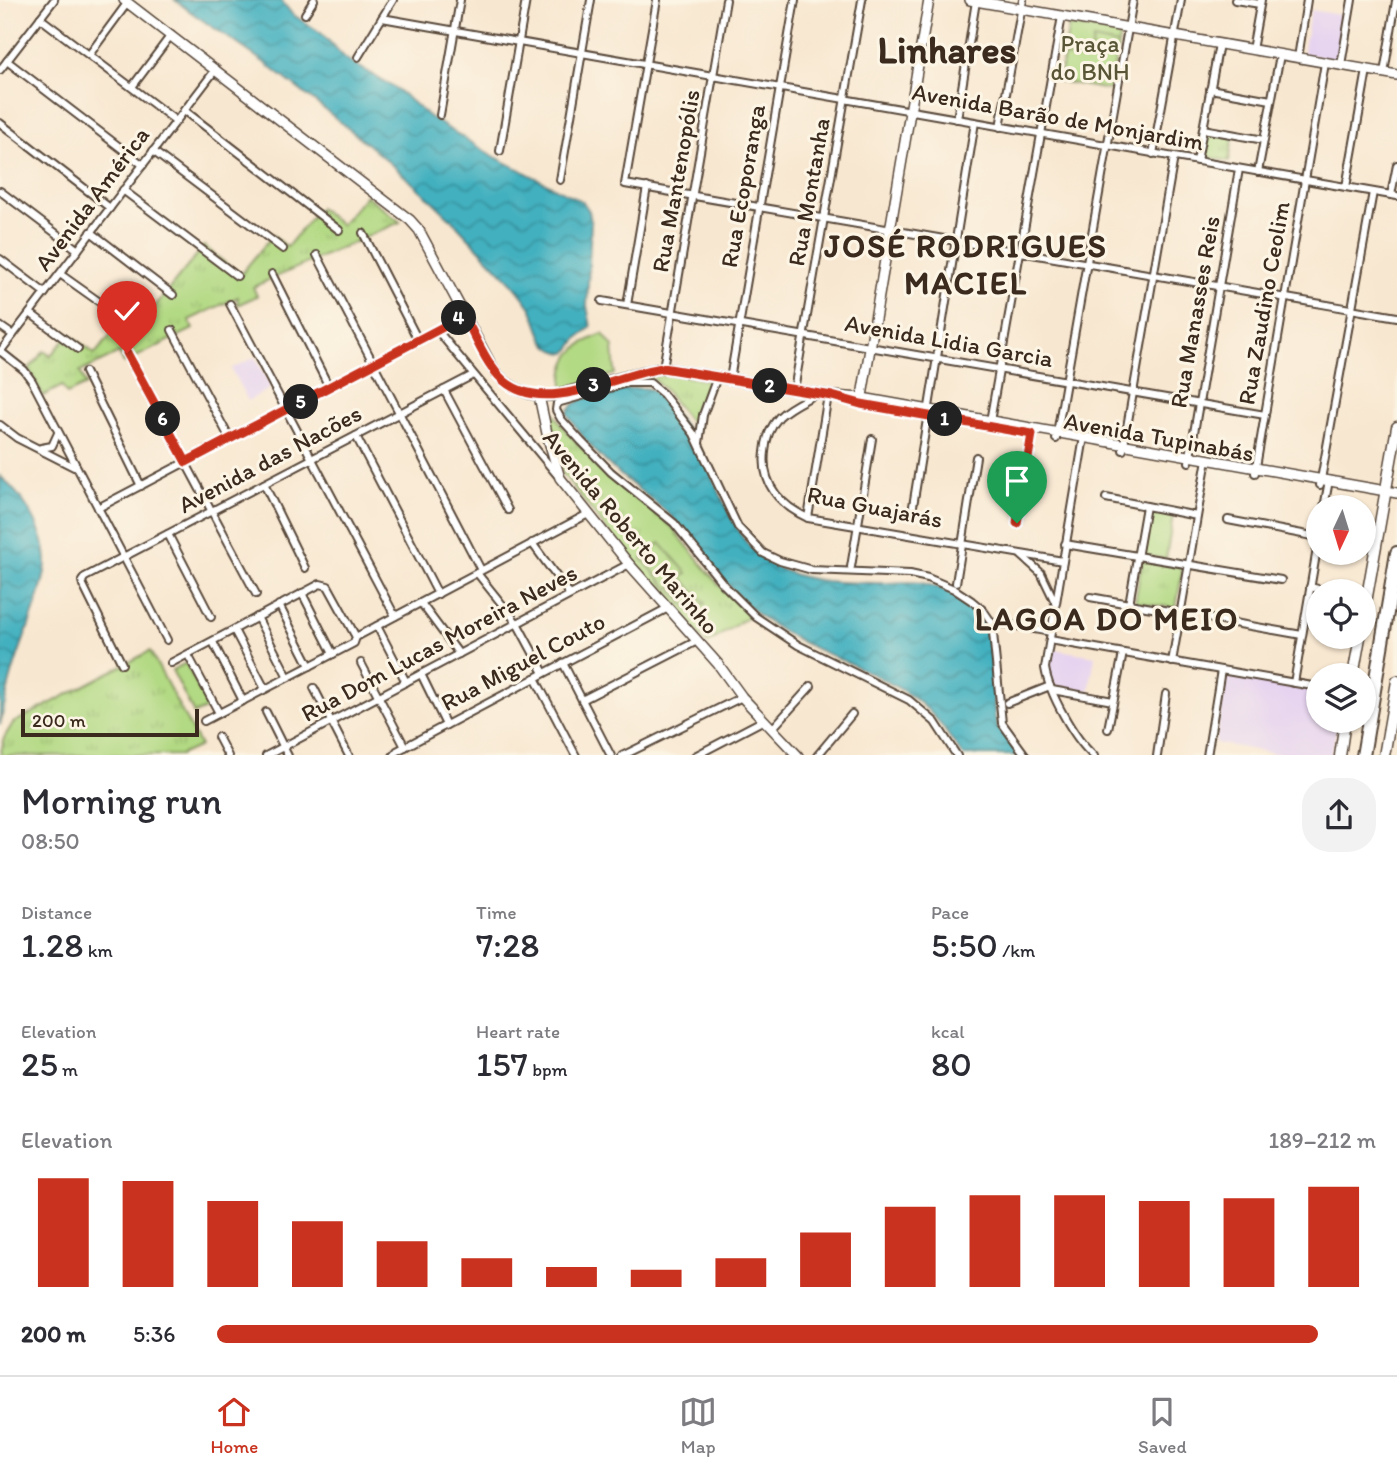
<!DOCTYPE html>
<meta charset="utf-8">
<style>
:root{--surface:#fff;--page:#f2f2f3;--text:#2b2b33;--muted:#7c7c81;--line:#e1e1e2;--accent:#c8321e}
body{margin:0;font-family:Itim,sans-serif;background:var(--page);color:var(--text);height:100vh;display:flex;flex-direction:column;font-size:26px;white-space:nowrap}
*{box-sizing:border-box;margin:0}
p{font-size:23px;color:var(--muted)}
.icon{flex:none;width:38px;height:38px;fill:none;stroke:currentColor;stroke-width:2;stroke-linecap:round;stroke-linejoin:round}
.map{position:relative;height:755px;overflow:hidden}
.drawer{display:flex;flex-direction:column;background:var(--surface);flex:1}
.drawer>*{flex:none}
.needle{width:46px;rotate:184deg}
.controls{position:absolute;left:1306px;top:495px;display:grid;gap:14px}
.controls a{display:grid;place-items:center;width:70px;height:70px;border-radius:50%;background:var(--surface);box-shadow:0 2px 5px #0004;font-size:35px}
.scale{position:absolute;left:21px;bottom:18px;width:178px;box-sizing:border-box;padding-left:7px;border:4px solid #3b2a1e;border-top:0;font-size:19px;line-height:24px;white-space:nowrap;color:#3b2a1e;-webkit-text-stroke:5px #fcf5e5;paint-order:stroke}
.pin{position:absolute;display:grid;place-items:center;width:60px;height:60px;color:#fff;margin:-72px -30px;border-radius:50% 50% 50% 0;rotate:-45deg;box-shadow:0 0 7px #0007}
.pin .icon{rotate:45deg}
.km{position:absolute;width:35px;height:35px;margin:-18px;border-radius:50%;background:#222;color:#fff;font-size:19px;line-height:35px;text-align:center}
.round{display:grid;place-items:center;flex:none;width:74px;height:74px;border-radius:28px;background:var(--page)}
.overview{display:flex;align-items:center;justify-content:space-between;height:119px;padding:0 21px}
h1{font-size:38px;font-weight:600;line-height:52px}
.metrics{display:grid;grid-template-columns:repeat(3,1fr);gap:10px;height:119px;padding:7px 21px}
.metrics div{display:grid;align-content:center}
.metrics b{font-size:35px;font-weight:600}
.metrics small{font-size:19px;font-weight:400}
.metrics p{font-size:19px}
.chart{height:196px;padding:14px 21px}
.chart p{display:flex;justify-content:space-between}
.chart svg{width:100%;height:126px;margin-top:7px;stroke:var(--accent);stroke-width:6}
ul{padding:0 21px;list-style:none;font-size:23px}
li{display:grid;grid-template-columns:112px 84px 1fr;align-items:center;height:52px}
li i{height:18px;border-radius:9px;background:var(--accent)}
.menu{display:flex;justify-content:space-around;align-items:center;height:98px;border-top:2px solid var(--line);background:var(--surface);font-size:19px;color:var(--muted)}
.menu a{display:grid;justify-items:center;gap:4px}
.menu .on{color:var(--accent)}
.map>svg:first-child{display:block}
</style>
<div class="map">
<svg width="1397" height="756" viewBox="0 0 1397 756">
<defs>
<pattern id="grass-tufts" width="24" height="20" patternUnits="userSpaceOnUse" patternTransform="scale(1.75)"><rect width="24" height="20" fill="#b2d983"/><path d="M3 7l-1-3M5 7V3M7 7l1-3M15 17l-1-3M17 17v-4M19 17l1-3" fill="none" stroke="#9aba71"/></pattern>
<pattern id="water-waves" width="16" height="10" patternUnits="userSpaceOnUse" patternTransform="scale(1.75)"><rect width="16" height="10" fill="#42b0bf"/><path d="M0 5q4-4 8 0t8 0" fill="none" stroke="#388f9b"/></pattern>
</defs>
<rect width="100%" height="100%" fill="#fcf5e5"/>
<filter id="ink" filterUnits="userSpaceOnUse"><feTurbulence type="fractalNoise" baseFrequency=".0143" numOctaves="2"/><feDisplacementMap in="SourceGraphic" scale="14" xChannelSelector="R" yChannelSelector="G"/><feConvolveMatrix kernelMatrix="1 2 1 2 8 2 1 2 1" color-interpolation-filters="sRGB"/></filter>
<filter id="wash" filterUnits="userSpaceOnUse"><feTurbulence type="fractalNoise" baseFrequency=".00686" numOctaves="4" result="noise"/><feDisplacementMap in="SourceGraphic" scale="28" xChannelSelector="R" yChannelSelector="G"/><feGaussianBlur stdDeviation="1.57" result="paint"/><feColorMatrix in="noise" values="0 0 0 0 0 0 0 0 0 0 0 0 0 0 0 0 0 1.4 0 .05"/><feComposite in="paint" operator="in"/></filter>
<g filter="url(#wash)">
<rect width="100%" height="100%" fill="#f8e7d0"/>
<g fill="#e6d3f0">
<polygon points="1311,10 1345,16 1337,60 1303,54"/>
<polygon points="255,357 271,388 248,401 231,369"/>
<polygon points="1053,649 1095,656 1089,691 1054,685 1049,672"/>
<polygon points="1227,674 1318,691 1318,721 1338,721 1331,755 1283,755 1215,743"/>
</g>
<g fill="url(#grass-tufts)" stroke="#768250" stroke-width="2">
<polygon points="1069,25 1120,34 1110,90 1059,81"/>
<polygon points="1206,133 1233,138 1229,161 1202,156"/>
<polygon points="366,195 400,222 253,287 257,296 237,305 238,297 189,320 193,329 124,363 119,353 80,372 86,385 67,394 62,386 43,396 29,369 44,351 51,356 69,334 95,354 126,316 139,326 204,246 240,275 273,235 287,247 319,208 341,225"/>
<polygon points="670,374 712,381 703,400 697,431 664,389 648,375"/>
<polygon points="547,409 551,409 566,431 607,475 671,526 719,585 749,616 707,644 627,556 563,474"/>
<polygon points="1142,561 1183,567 1176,608 1135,602"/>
<polygon points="150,651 200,746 180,755 0,756 4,738 13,723"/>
</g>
<g fill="#b2d983" stroke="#768250" stroke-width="2">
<polygon points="1093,40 1118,45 1110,90 1059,81 1064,56 1089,61"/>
<path d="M 603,334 L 613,347 L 615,374 L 563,389 C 561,359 574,344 603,334 Z"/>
<polygon points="1149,511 1173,515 1166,559 1141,555"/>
<polygon points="660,543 687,573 669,589 642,559"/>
<polygon points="684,580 705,603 694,614 672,591"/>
<polygon points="186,663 208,708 194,714 172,670"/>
</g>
<g fill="url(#water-waves)" stroke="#3e6d6e" stroke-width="2">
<path d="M 175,0 L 281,0 L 292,14 L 321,33 L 346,59 L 398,90 L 428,116 L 493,156 L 583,202 L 589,211 L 591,222 L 587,306 L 591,327 L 579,337 L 567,353 C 540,352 541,327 531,308 C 525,299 515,286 508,279 C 489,260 471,240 453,221 C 396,165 333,115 270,67 C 239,43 205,24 175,0 Z"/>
<path d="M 642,388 L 651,389 L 657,395 C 670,408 684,424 694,440 C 724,486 728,549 785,571 C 817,584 851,583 885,583 C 897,583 910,581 922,583 C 954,590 983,609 990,642 L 995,718 L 999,729 L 1020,755 L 963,755 C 948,737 939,718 919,702 C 874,667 812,654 765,620 C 729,594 706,553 676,521 C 660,505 640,491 623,477 C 601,459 581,437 567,413 C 577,392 621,389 642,388 Z"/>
<path d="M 0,476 C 24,498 43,525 46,559 C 47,585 22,640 14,668 C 8,687 4,706 0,725 Z"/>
</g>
</g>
<g filter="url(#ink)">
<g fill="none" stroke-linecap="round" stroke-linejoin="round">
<defs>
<g id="street">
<polyline points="657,0 625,184 1397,317"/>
<polyline points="1235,0 1260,4"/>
<polyline points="305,14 314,0"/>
<polyline points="40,18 176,121"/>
<polyline points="382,18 1397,196"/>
<polyline points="1252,50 1261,0"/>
<polyline points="89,55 128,2"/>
<polyline points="358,57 393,0"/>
<polyline points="1298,58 1307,0"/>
<polyline points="7,61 143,165"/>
<polyline points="1341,65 1352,0"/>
<polyline points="0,70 54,0"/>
<polyline points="1384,73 1396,1"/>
<polyline points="132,87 171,35"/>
<polyline points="1210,89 1271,100"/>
<polyline points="184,110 339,230"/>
<polyline points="440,115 460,0"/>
<polyline points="957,119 976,1"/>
<polyline points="0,123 110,208"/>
<polyline points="1000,127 1023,0"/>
<polyline points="1203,129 1264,140"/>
<polyline points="153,151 283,249"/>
<polyline points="500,151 526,0"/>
<polyline points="1153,154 1181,0"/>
<polyline points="1197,161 1219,44"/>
<polyline points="1258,172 1280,55"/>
<polyline points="560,180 591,0"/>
<polyline points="1346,187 1367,70"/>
<polyline points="123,190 237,276"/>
<polyline points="0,191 78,250"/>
<polyline points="1391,195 1397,165"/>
<polyline points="91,232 173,295"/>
<polyline points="363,233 418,340"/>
<polyline points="317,255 481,570"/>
<polyline points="0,259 45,293"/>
<polyline points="60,274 139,330"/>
<polyline points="272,274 329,387"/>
<polyline points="602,301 1265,415"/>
<polyline points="230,304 395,616"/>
<polyline points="627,305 647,187"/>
<polyline points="30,313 78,349"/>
<polyline points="0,326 13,335"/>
<polyline points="172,330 230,439"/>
<polyline points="437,330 559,477"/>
<polyline points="0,351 24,370 32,381 167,640"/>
<polyline points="0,352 216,69"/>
<polyline points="127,353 256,594"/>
<polyline points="663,368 726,0"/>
<polyline points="85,372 141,486"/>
<polyline points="730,379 795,0"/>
<polyline points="444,390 508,510"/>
<polyline points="794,390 862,0"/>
<path d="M 816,394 C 803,401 789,407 779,417 C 770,427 766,438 765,452 C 761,485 780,505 808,518 L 1063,561"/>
<polyline points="0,425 17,438 74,467"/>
<polyline points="989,427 1062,16"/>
<polyline points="356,436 438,594"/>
<path d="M 1084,437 L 1045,668 C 1049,693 1074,739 1094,756"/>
<polyline points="1056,439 1133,0"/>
<polyline points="699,443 703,415 717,377"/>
<polyline points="41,448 52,446 58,433"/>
<polyline points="1123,450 1174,157"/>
<polyline points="1189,462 1239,169"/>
<polyline points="1255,473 1325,63"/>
<polyline points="264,484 305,568"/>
<polyline points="1320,485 1373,192"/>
<polyline points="1106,498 1197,516"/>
<polyline points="913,506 975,122"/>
<polyline points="98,508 464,316"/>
<polyline points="1324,508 1329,480"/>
<polyline points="808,518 828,395"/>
<polyline points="1228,520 1318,537"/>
<polyline points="1017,523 1033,428"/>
<polyline points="168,534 211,617"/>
<polyline points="532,543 570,595"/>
<polyline points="1065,544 1281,580"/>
<polyline points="1021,555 1041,573 1055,602"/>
<polyline points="851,567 872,439"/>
<polyline points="477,573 517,623 544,673"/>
<polyline points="956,583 976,457"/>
<polyline points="1310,587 1331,592"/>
<polyline points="302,593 333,654"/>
<polyline points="1090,597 1180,613"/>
<polyline points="421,603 459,654"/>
<polyline points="1129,604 1146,506"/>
<polyline points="279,605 310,666"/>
<polyline points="257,617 288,677"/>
<polyline points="1211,619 1302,635"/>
<polyline points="1001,623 1051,632"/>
<polyline points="377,626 406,682"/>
<polyline points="234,630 265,689"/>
<polyline points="356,637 588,514"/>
<polyline points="1050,640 1318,687"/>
<polyline points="213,642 243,701"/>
<polyline points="188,655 219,713"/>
<polyline points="1172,662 1207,459"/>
<polyline points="171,663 320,584 328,586 356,637 354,643 204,721"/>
<polyline points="361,663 405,747"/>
<polyline points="563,663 611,756"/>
<polyline points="122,664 83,585 82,581 85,577 473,375"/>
<polyline points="421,674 446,725"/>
<polyline points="535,678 576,756"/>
<polyline points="1294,683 1318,543"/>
<polyline points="314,688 349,756"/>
<polyline points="1052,690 1113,701"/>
<polyline points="582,700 697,641"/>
<polyline points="1007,703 1050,686"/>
<polyline points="266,712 288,756"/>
<polyline points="772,729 811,686"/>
<polyline points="1108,729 1123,653"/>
<polyline points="218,737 228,756"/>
<polyline points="266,756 629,564"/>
<polyline points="393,756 397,751 668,608"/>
<polyline points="622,756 742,697"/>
<polyline points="695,756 764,720"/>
<polyline points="817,756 852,714"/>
<polyline points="957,756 935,722 909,700 798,645 756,617 724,585 674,523 611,472 581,441 561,419 556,410 557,403 627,383 650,383 663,394 694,434 738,527 763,553 780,561 812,570 910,574 928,578 954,589 972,601 983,610 992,623 1002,723 1026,756"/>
<polyline points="1157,756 1166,694"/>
<polyline points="1207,756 1221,670"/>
</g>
<g id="secondary">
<path d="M 124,0 L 410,220 L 419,230 L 494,370 C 509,388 528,397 551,396 L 641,372 L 663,368 L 832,396 L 862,398 L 1397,493"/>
<polyline points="970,0 1397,75"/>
<polyline points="539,396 548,438 560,478 629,564 718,664 742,697 798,756"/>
<polyline points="861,402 929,0"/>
</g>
<g id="primary">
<polyline points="1363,619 1397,427"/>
<polyline points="1353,676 1360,637"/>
<polyline points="1340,756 1345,721"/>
<polyline points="1384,756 1397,681"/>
</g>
<polyline id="highway" points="1363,756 1397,553"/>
</defs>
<use href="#street" stroke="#574639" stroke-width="10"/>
<use href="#secondary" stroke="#574639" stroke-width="12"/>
<use href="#primary" stroke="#574639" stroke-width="13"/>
<use href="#highway" stroke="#574639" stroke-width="16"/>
<use href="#street" stroke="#fff" stroke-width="6"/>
<use href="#secondary" stroke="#fff" stroke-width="9"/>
<use href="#primary" stroke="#fff" stroke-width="10"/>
<use href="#highway" stroke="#fff" stroke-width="12"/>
</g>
</g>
<g fill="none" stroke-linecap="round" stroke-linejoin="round" filter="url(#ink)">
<defs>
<path id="route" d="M 127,353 L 186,462 L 464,316 C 475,335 484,360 499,376 C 539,420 614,374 663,368 L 832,396 L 861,404 L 1032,434 L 1017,523"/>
</defs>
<use href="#route" stroke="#fff" stroke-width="14"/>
<use href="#route" stroke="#c8321e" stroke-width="9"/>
</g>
<g text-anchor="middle" stroke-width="6" stroke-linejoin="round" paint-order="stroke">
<g font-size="24" fill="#595637" stroke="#fcf5e5">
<text x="1090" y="52">Praça<tspan x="1090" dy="28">do BNH</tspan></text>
</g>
<g font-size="24" fill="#3b2a1e" stroke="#fcf5e5">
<text transform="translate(1058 117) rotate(10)" y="8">Avenida Barão de Monjardim</text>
<text transform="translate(676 181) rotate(-80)" y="8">Rua Mantenopólis</text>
<text transform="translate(743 186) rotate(-80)" y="8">Rua Ecoporanga</text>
<text transform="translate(809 192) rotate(-80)" y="8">Rua Montanha</text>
<text transform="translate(92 199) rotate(-53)" y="8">Avenida América</text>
<text transform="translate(1264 303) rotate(-80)" y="8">Rua Zaudino Ceolim</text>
<text transform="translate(1195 312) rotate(-80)" y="8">Rua Manasses Reis</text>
<text transform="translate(949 341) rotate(10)" y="8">Avenida Lidia Garcia</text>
<text transform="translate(1159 437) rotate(10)" y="8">Avenida Tupinabás</text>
<text transform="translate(270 459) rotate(-28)" y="8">Avenida das Nacões</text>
<text transform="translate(875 507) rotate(11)" y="8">Rua Guajarás</text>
<text transform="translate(631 532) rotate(50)" y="8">Avenida Roberto Marinho</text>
<text transform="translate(439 643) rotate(-28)" y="8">Rua Dom Lucas Moreira Neves</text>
<text transform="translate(523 662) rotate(-28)" y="8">Rua Miguel Couto</text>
</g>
<g font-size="32" font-weight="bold" letter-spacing="2" fill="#3b2a1e" stroke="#fcf5e5">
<text x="966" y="257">JOSÉ RODRIGUES<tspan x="966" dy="37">MACIEL</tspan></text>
<text x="1107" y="630">LAGOA DO MEIO</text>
</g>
<g font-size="38" font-weight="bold" fill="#3b2a1e" stroke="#fcf5e5">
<text x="947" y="63">Linhares</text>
</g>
</g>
</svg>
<div class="controls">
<a><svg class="needle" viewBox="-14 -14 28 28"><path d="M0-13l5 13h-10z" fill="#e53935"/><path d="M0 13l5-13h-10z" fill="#7c7c81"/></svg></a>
<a><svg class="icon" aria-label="locate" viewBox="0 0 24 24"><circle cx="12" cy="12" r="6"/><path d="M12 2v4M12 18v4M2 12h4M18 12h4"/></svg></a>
<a><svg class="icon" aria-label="layers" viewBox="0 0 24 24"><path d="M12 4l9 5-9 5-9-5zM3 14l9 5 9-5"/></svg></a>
</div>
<div class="scale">200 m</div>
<div class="pin" style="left:1017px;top:523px;background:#1e9e55"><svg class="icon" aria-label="arrive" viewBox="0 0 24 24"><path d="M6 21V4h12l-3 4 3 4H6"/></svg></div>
<div class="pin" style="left:127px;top:353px;background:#d93025"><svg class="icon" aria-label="check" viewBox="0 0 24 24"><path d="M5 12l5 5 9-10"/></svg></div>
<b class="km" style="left:945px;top:419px">1</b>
<b class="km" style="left:770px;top:386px">2</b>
<b class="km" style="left:594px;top:385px">3</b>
<b class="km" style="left:459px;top:318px">4</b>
<b class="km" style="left:301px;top:402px">5</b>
<b class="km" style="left:163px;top:419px">6</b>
</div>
<section class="drawer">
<div class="overview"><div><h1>Morning run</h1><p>08:50</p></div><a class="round"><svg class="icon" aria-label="share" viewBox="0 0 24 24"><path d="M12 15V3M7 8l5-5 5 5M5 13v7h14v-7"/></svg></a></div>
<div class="metrics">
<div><p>Distance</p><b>1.28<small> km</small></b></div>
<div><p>Time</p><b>7:28</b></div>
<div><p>Pace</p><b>5:50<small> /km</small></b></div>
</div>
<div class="metrics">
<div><p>Elevation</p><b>25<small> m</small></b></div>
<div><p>Heart rate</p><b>157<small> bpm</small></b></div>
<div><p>kcal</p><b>80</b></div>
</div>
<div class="chart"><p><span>Elevation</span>189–212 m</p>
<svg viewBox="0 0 160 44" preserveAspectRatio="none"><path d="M5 44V6M15 44V7M25 44V14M35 44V21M45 44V28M55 44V34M65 44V37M75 44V38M85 44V34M95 44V25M105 44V16M115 44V12M125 44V12M135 44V14M145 44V13M155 44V9"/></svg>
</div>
<ul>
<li><b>200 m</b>5:36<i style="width:95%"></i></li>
</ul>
</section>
<nav class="menu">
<a class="on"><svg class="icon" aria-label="home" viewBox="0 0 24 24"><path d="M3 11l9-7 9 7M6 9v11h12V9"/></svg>Home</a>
<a><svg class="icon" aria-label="map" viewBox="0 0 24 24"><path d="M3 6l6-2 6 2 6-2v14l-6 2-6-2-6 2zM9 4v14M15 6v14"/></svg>Map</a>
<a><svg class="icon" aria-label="saved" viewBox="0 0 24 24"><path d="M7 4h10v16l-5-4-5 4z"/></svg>Saved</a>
</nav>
